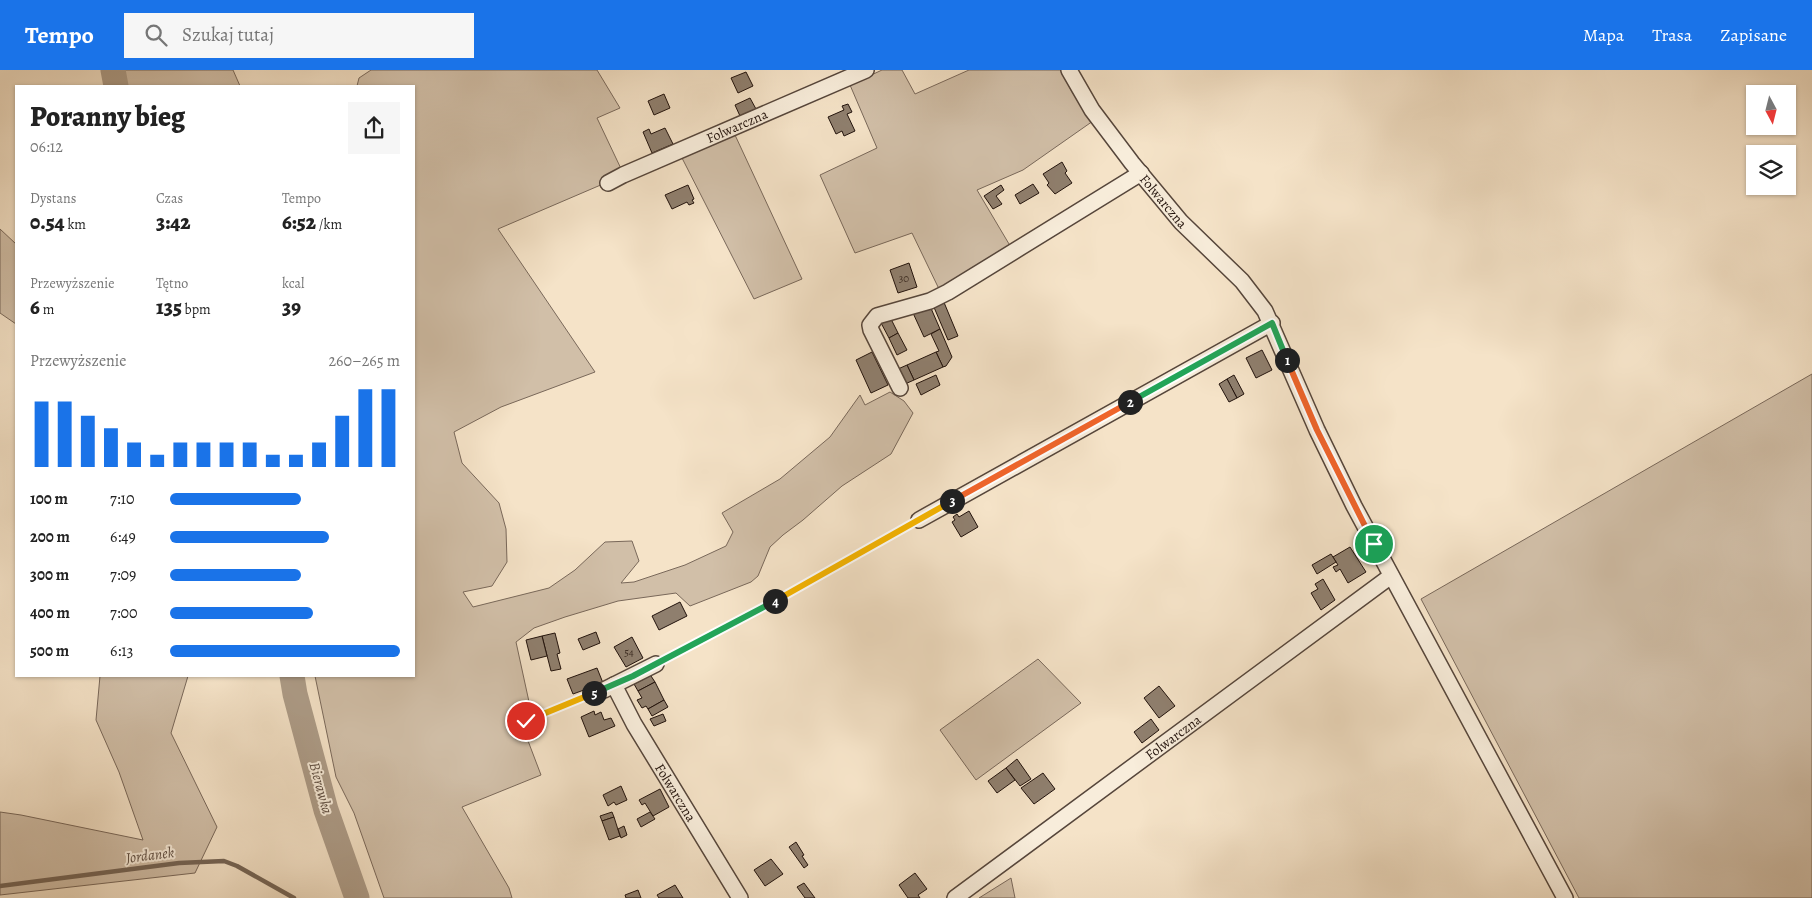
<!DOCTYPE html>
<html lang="pl">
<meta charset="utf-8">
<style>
:root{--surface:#fff;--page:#f6f6f6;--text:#222;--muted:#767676;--accent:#1a73e8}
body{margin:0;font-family:Alegreya,serif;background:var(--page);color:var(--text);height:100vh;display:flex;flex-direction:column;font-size:19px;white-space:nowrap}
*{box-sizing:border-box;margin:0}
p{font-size:16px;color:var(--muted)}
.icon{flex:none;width:28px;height:28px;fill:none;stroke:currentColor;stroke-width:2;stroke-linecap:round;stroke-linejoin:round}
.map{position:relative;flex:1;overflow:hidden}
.drawer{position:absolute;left:15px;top:15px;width:400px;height:592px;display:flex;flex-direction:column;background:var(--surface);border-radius:0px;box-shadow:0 1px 4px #0004}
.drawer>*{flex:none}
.needle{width:32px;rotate:173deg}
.fabs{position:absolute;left:1746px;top:15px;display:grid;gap:10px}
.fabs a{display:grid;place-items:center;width:50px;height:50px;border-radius:0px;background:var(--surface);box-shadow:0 1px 4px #0004;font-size:25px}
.pin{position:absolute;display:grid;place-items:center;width:42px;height:42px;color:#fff;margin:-21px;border:2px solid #fff;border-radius:50%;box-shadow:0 1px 5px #0007}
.km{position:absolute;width:25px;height:25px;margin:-12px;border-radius:50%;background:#222;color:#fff;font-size:14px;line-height:25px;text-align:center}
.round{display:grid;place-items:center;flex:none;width:52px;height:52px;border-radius:0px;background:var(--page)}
.headline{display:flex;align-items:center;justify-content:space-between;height:85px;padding:0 15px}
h1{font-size:28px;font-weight:800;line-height:38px}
.figures{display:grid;grid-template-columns:repeat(3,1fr);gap:8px;height:85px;padding:5px 15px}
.figures div{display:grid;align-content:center}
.figures b{font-size:21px;font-weight:800}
.figures small{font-size:14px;font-weight:400}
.figures p{font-size:14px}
.chart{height:140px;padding:10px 15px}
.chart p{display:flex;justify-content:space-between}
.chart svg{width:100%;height:90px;margin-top:5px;stroke:var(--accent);stroke-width:6}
ul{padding:0 15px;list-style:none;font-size:16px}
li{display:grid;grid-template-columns:80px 60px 1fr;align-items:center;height:38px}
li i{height:12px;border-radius:6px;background:var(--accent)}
header{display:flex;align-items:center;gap:30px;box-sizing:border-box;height:70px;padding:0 25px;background:var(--accent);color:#fff}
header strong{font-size:24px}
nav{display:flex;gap:28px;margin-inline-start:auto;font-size:18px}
.search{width:350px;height:45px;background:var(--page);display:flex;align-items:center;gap:12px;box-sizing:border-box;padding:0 18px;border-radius:0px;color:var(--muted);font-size:19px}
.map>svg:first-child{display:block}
</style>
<header>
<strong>Tempo</strong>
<div class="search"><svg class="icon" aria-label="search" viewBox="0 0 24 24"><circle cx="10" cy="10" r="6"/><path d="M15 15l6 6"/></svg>Szukaj tutaj</div>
<nav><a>Mapa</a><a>Trasa</a><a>Zapisane</a></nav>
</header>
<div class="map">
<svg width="1812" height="828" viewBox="0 0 1812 828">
<rect width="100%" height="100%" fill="#f5e3c8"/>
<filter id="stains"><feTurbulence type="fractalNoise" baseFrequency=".004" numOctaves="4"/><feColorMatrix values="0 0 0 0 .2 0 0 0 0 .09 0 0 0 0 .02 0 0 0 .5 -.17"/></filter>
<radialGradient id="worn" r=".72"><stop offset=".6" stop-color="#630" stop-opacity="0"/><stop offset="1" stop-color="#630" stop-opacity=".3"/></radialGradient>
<g fill="#d1bfa8" stroke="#79685a">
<polygon points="122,0 233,0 240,16 125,16"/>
<polygon points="371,0 597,0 620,38 597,48 624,105 498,159 595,302 501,337 454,362 462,393 499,433 506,459 507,492 492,516 463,522 473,537 549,518 575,500 605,472 632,471 639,491 621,513 634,512 685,495 726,476 733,462 722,443 780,409 830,367 860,325 865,335 890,322 904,331 913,343 891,384 842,416 803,450 783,465 770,477 758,506 751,512 690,536 676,523 618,531 565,547 534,558 516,572 531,641 522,655 541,705 462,737 509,818 512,828 384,828 354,743 336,707 315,606 414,606 414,16 357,16 359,8"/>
<polygon points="882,0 902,0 915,24 969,0 1061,0 1072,22 1093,51 1023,100 977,120 1012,179 939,219 912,163 855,183 820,105 877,78 850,15"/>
<polygon points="735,65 802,209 754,229 682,88"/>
<polygon points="0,159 16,174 16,254 0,243"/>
<polygon points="1812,304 1812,828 1579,828 1421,529"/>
<polygon points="1038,589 1081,633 976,710 940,660"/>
<polygon points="100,606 188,606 171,663 217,757 195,803 0,825 0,742 21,745 143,770 119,702 96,650"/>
<polygon points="1011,808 1015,828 979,828"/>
</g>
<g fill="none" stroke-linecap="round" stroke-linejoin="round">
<polyline stroke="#756556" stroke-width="4.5" points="0,816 179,793 224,791 237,796 294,828"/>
<g stroke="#ad9c88" stroke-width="25">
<polyline points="113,0 116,16"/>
<polyline points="292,606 295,624 326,740 357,828"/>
</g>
</g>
<g fill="#8f7f6e" stroke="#21120c">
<polygon points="746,2 753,16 738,23 731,8"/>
<polygon points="664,24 670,38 654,45 648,31"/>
<polygon points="750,28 756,39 740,46 735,35"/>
<polygon points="848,34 852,42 847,44 855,61 844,66 842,61 836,64 828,47 844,40 842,36"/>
<polygon points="665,58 673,74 652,83 643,62 649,59 651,64"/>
<polygon points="1062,92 1067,101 1065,103 1072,113 1055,124 1047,115 1049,113 1043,104"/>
<polygon points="1033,114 1039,123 1020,134 1015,125"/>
<polygon points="688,115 694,129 692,130 694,133 689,135 687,132 672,139 665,125"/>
<polygon points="1001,115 1004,120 996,126 1002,134 993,139 984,126"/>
<polygon points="909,193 917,217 898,223 890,200"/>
<polygon points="943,230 958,266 948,270 933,235"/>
<polygon points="930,236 940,259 924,267 913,243"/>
<polygon points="890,247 898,263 889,268 880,251"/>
<polygon points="940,259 952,287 946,296 943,297 936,282 939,281 931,264"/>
<polygon points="898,263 907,280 897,285 889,268"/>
<polygon points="1262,280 1272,300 1256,308 1246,288"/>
<polygon points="872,282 888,315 871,323 856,290"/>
<polygon points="936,282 943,297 914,310 907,295"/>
<polygon points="907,295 914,310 905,314 898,299"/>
<polygon points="936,305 940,315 921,325 916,314"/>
<polygon points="1234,305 1244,324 1237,328 1227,309"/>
<polygon points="1227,309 1237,328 1229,332 1219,314"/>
<polygon points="969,441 978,457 961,467 952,452 955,450 953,447 957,444 959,447"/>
<polygon points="1350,477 1366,502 1348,513 1340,499 1336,502 1333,497 1338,495 1333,487"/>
<polygon points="1331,484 1336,492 1317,504 1312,495"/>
<polygon points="1323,509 1335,530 1321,540 1311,523 1318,519 1315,514"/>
<polygon points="680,532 687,546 659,560 652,546"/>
<polygon points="596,562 600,573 583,580 578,569"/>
<polygon points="555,563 560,583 557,584 561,599 551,601 542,566"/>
<polygon points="542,566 547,586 531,590 526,570"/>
<polygon points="632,567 643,588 626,597 614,577"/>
<polygon points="597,598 603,613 573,624 567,609"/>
<polygon points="649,603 655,612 638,621 634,614 644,609 642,606"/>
<polygon points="655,612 664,630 648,639 646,636 642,638 637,630 642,628 638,621"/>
<polygon points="1159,616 1175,636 1159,648 1144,628"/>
<polygon points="664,630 668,637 652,646 648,639"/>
<polygon points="594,641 595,645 601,642 604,650 611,648 615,656 589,667 581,647"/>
<polygon points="663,644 666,651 654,656 650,649"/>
<polygon points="1151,649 1159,660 1142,673 1134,662"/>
<polygon points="1017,689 1031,709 1020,716 1006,698"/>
<polygon points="1006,698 1015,710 997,723 988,711"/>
<polygon points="1043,703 1055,719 1034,734 1021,718"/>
<polygon points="621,716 627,730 616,735 614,732 608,736 603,725"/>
<polygon points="660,719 669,737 653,746 645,733 642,735 639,730"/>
<polygon points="612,742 614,747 602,751 600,746"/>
<polygon points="650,742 655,749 641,757 637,749"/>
<polygon points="614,747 620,766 609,770 602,751"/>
<polygon points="624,756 627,765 621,768 618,759"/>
<polygon points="796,772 804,785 802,786 808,795 804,798 789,777"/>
<polygon points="771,789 783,804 765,816 754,800"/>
<polygon points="915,803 927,819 918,825 920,828 908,828 899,815"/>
<polygon points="804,813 815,828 805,828 797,817"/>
<polygon points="675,815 683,828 659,828 657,825"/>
<polygon points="638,820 641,828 626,828 625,825"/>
</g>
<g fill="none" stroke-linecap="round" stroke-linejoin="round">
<defs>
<g id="minor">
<path id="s1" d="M 1069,0 L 1092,40 L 1132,93 L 1181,152 L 1242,211 L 1265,241 L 1317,360 L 1354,436 L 1565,828"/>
<path id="s2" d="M 608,113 L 623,105 L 866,0"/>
<polyline points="900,318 871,260 870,255 877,246 930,231 948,222 1141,103"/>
<polyline points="919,450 1272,253"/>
<path id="s3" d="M 614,615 L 634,654 L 740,828"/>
<polyline points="604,620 656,594"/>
<path id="s4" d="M 955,828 L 1391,506"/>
</g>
</defs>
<use href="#minor" stroke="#56463b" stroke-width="18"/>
<g stroke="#21120c" stroke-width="2.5" stroke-dasharray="1 2.5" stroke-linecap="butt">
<polyline points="668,588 907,457"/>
<polyline points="526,651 591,625"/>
</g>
<use href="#minor" stroke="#f8eddb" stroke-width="15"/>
</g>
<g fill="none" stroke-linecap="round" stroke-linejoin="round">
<defs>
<polyline id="split-1" points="1287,290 1317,360 1374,474"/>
<polyline id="split-2" points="1130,332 1272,253 1287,290"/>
<polyline id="split-3" points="952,431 1130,332"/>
<polyline id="split-4" points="775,531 952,431"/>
<polyline id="split-5" points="594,623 633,606 775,531"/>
<polyline id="split-6" points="526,651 594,623"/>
</defs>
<use href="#split-1" stroke="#fff" stroke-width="10"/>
<use href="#split-2" stroke="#fff" stroke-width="10"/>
<use href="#split-3" stroke="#fff" stroke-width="10"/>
<use href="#split-4" stroke="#fff" stroke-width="10"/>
<use href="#split-5" stroke="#fff" stroke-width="10"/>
<use href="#split-6" stroke="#fff" stroke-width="10"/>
<use href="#split-1" stroke="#f0652b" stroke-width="6"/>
<use href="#split-2" stroke="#22a559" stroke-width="6"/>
<use href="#split-3" stroke="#f0652b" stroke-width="6"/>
<use href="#split-4" stroke="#f5b400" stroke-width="6"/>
<use href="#split-5" stroke="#22a559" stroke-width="6"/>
<use href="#split-6" stroke="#f5b400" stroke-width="6"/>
</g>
<g text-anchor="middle" stroke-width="4" stroke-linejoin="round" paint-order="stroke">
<g font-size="11" fill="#3c2d24">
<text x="904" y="212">30</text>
<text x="629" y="586">54</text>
</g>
<g font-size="14" fill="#21120c" stroke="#f8eddb">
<text dy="5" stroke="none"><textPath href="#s2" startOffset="141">Folwarczna</textPath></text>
<text dy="5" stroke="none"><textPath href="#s1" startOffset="162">Folwarczna</textPath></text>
<text dy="5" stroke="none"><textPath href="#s4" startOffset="271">Folwarczna</textPath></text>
<text dy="5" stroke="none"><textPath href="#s3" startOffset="124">Folwarczna</textPath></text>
</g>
<g font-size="15" font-style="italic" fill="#605044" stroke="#f8eddb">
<text transform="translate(321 718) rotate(75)" y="5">Bierawka</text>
<text transform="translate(150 785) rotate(-7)" y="5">Jordanek</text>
</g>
</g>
<rect width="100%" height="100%" filter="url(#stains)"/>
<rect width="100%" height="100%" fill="url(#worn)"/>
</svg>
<div class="fabs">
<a><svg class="needle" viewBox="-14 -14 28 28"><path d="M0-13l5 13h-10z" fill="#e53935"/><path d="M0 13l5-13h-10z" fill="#767676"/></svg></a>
<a><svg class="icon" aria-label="layers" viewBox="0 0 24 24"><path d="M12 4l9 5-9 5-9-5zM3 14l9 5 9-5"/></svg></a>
</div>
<div class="pin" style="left:1374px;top:474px;background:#1e9e55"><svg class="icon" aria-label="arrive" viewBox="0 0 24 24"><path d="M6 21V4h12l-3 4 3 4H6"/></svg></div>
<div class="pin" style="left:526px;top:651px;background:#d93025"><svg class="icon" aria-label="check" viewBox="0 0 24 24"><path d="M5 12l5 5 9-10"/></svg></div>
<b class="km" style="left:1287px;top:290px">1</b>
<b class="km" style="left:1130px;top:332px">2</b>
<b class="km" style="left:952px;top:431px">3</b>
<b class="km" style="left:775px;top:531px">4</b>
<b class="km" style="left:594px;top:623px">5</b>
<section class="drawer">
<div class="headline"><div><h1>Poranny bieg</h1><p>06:12</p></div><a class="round"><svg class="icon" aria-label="share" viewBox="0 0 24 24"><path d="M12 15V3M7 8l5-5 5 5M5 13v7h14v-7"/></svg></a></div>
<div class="figures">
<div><p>Dystans</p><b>0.54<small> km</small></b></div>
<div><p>Czas</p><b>3:42</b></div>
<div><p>Tempo</p><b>6:52<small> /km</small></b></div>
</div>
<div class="figures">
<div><p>Przewyższenie</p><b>6<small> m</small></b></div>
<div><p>Tętno</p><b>135<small> bpm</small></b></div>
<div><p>kcal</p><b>39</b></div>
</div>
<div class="chart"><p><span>Przewyższenie</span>260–265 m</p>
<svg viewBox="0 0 160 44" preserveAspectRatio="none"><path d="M5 44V12M15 44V12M25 44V19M35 44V25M45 44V32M55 44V38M65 44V32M75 44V32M85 44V32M95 44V32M105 44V38M115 44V38M125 44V32M135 44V19M145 44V6M155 44V6"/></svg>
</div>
<ul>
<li><b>100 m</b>7:10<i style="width:57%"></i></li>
<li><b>200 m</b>6:49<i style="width:69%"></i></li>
<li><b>300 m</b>7:09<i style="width:57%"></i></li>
<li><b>400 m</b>7:00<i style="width:62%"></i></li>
<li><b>500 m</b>6:13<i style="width:100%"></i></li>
</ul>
</section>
</div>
